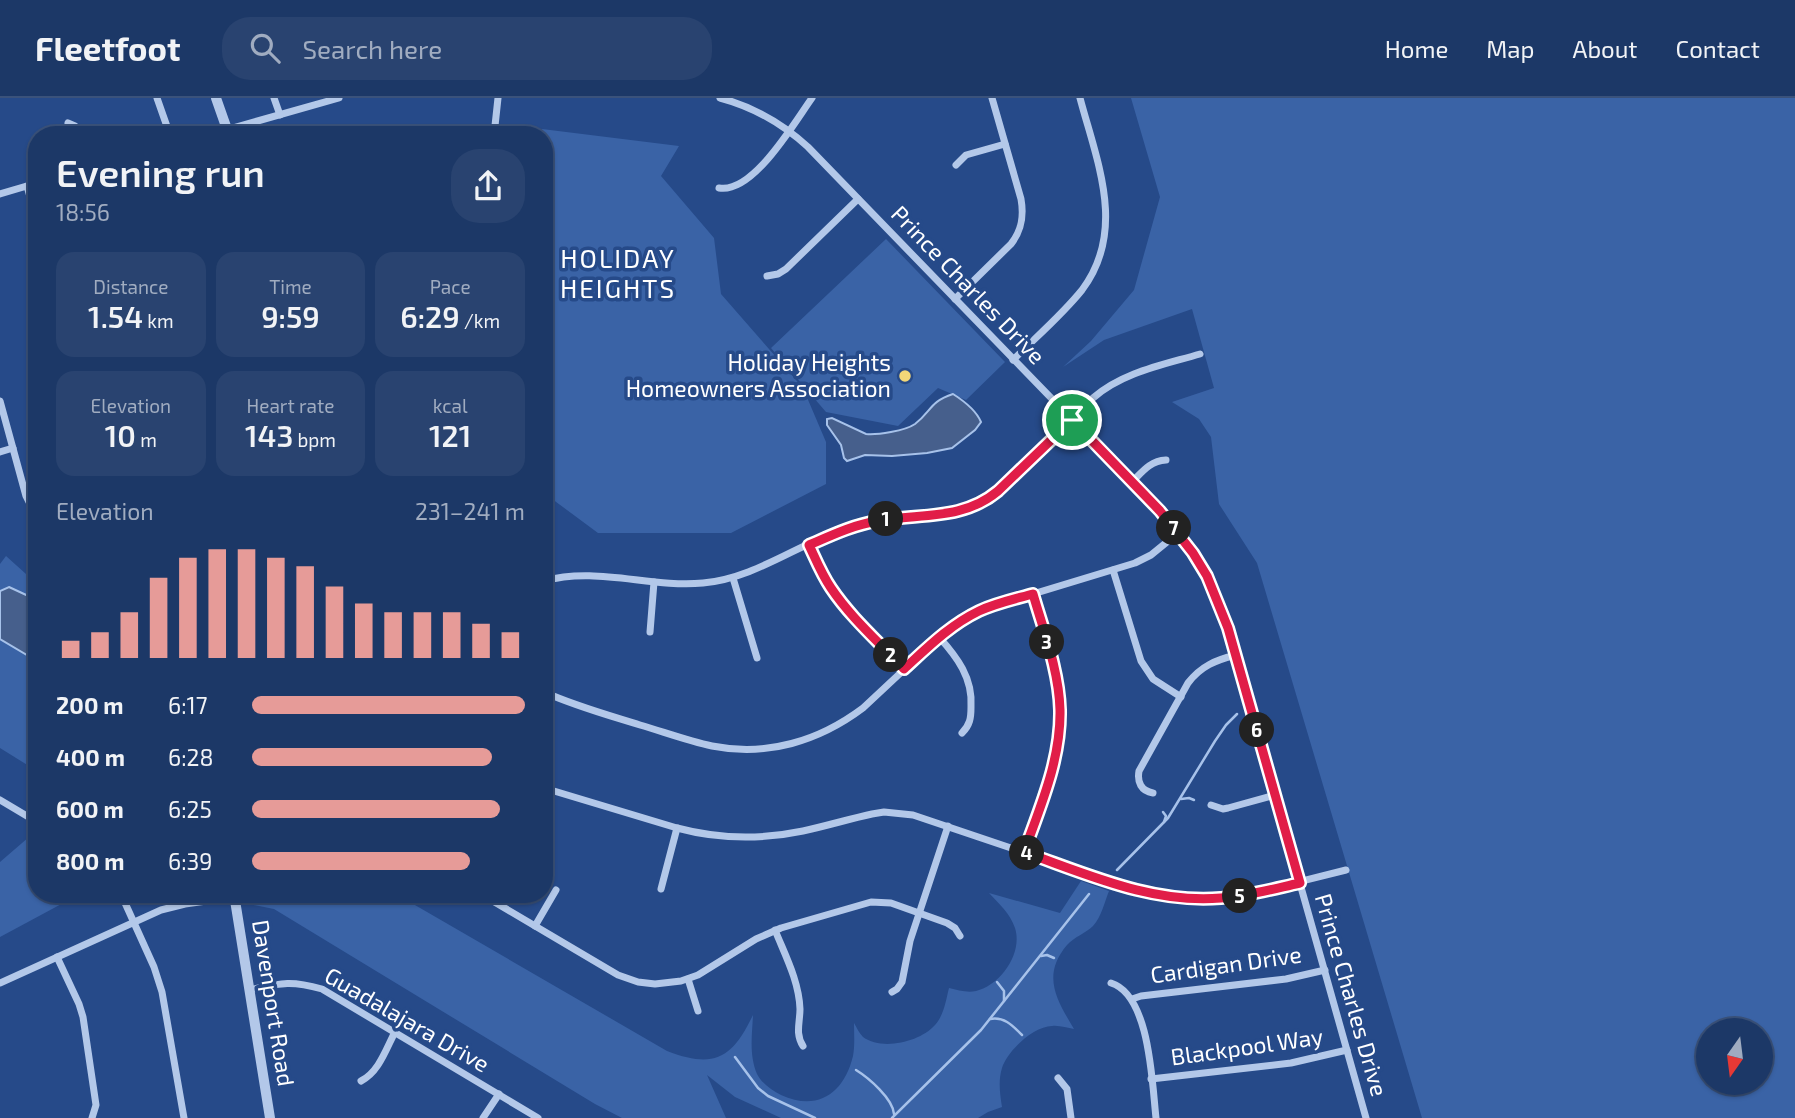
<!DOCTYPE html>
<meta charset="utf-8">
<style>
:root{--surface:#1c3867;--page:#294370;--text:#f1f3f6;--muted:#a0acc0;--line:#3a527b;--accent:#e69b98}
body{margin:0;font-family:"Exo 2",sans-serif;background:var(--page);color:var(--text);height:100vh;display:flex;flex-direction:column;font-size:26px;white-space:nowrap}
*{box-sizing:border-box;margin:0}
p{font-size:23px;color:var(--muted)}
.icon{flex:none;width:38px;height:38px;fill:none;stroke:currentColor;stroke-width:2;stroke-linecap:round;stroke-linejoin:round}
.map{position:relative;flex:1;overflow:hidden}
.drawer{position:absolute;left:28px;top:28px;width:525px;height:777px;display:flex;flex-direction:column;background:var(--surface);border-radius:28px;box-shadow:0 2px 5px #0004,0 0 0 2px var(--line)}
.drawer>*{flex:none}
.needle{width:46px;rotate:194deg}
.buttons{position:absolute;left:1696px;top:920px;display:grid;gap:14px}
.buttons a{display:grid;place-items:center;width:77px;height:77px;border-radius:50%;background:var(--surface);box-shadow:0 2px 5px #0004,0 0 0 2px var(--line);font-size:35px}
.pin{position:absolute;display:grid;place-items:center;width:60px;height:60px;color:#fff;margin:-30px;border:4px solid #fff;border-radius:50%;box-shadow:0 2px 7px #0007}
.km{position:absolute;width:35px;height:35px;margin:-18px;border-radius:50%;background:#222;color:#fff;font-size:19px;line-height:35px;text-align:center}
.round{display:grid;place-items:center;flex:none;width:74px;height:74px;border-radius:28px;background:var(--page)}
.overview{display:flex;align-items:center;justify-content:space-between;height:119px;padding:0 28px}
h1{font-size:38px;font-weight:600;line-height:52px}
.figures{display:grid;grid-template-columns:repeat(3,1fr);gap:10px;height:119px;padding:7px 28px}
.figures div{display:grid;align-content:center;border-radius:18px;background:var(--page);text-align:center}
.figures b{font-size:30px;font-weight:600}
.figures small{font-size:19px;font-weight:400}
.figures p{font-size:19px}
.chart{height:196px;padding:14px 28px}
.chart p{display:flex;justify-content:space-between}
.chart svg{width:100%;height:126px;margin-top:7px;stroke:var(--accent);stroke-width:6}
ul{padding:0 28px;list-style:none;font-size:23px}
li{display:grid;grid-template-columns:112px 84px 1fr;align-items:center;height:52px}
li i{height:18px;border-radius:9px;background:var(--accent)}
header{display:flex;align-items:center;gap:42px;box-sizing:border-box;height:98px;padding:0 35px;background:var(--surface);border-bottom:2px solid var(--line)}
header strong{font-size:33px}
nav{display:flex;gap:38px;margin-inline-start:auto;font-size:24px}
.search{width:490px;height:63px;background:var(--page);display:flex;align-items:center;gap:18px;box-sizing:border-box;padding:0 24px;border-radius:28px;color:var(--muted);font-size:26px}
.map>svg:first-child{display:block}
</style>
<header>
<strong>Fleetfoot</strong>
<div class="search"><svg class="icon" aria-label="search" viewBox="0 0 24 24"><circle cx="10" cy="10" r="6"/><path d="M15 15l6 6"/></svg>Search here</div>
<nav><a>Home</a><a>Map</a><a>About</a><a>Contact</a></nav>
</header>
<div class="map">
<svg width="1795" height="1020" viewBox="0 0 1795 1020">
<rect width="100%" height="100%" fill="#264a89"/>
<g fill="#3a63a6" fill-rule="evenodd">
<path d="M 1131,0 L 1795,0 L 1795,1020 L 1422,1020 L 1257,465 L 1219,406 L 1211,339 L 1199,321 L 1172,304 L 1214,290 L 1192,211 L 1104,242 L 1063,269 L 1091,243 L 1134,192 L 1160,99 ZM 1708,933 L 1760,933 L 1760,985 L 1708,985 Z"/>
<polygon points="542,31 679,48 661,78 714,140 721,196 803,290 826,344 826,386 731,435 598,435 544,395 544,37 541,37"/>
<polygon points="886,141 1005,264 966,302 938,290 898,328 826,314 771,250"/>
<polygon points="6,458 26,476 37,483 37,502 25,496 3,491 0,493 0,466"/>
<polygon points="0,541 37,563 37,673 0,650"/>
<polygon points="29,739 37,745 37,796 80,796 0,839 0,764"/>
<path d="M 1081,783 L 1109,793 C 1105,803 1101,820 1093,828 C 1086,835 1074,839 1067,847 C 1041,878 1057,902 1074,931 C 1067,930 1059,927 1052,928 C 1034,928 1007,953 1002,970 C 998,983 1000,996 1002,1009 L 988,1014 L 978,1020 L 781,1020 L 735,999 L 707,977 L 726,1020 L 622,1020 L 595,1006 L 274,811 L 249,806 L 247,796 L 403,796 L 408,803 L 667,953 C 714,971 732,961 753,917 C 752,938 749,957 757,976 C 762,986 772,992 781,997 C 818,1014 844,995 853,958 C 855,947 854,936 854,925 C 857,930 859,935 863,939 C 882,953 920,944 935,927 C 944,917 946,902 949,890 C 958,892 967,895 976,893 C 1001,887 1023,855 1015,830 C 1010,815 999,806 989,795 L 1060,815 Z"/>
</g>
<g fill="#465f8c" stroke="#a7c2ea" stroke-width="2">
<path d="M 953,296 C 964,303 976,312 981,324 L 975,332 L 952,350 L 927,355 L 892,358 L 865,357 L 847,363 L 844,360 L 841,347 L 827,327 L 827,321 L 832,320 L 866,336 C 877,337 905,333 915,326 C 932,313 929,304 953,296 Z"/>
<polygon points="9,489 37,502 37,563 0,541 0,493"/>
</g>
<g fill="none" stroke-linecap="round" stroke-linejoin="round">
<g stroke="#a7c2ea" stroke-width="2.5">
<polyline points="1181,701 1189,700 1194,702"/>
<polyline points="1163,714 1166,718 1164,724"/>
<polyline points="1117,772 1168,720 1215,643 1226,627 1237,616"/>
<polyline points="1041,858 1047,857 1054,860"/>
<polyline points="997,884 1004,893 1004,903"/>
<path d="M 990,921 C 1004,918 1013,928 1022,937"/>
<polyline points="735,959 758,990 768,998 815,1020"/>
<path d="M 856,972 C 869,980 893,1001 894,1016"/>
<polyline points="892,1020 981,932 1089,796"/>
</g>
<g stroke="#b3c8e9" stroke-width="7">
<polyline points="157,0 170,37"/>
<polyline points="274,0 280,17"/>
<path d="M 720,0 C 754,9 783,26 808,49 L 1150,402 C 1187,443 1209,477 1228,530 L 1366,1020"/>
<polyline points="68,25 75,28 81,37"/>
<polyline points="208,37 339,0"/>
<polyline points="494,37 498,0"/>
<polyline points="956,67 966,57 1005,46"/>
<polyline points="27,88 37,124"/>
<path d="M 719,90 C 753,96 794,25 812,0"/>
<polyline points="0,96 37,85"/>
<polyline points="767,178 778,176 786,171 858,101"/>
<path d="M 955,201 L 1011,146 C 1022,132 1024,118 1021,101 L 992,0"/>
<path d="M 1013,262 C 1036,239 1062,217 1082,192 C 1127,132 1097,64 1080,0"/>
<polyline points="0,303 26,398 37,420"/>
<polyline points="0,354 13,350"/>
<path d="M 1132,384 C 1143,373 1150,363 1166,362"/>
<polyline points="809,447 821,473 835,497 904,571"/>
<polyline points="1113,472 1141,563 1153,581 1181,599"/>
<polyline points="733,480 757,560"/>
<path d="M 544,483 C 596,468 650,490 703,485 C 760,480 806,439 861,426 C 908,414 958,426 998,393 L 1093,300 C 1123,274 1163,267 1200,256"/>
<polyline points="650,534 654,484"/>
<path d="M 939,539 C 957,559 973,580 971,609 C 971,620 970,627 962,635"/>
<path d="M 544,594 C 575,608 608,617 640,627 C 664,634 688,643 712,648 C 767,659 819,643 863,610 L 939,539 L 969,518 L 1003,505 L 1135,465 L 1151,457 L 1178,435"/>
<path d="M 544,690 L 677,730 C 718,741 760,742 803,733 C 826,728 849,721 872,716 L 884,714 L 913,717 L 1133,791 L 1183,800 L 1219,800 L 1250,796 L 1346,772"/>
<path d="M 1153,695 C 1141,693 1137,684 1139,673 L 1188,585 C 1201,568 1216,562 1236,557"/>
<polyline points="0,702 37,724"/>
<polyline points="1211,707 1223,711 1228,710 1275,697"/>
<path d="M 1024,754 C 1040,709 1061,662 1060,612 C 1059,573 1044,534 1033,496"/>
<polyline points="661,791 677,730"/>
<polyline points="121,796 154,869 162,894 184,1020"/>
<polyline points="481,796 618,877 638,884 655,886 681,883 698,877 756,841 781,830 871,804 891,805 947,825 955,830 960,838"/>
<polyline points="535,828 556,792"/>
<path d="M 775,832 C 785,857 799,883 800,911 C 800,924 795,936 803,948"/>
<polyline points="57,859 79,906 83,919 96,1007 92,1020"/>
<polyline points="688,881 698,913"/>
<polyline points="0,885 161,812 185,806 235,799"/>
<path d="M 1111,885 C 1150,897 1152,985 1156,1020"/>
<path d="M 249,892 C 281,885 290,882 322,891 L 538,1020"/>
<polyline points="892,894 897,891 902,884 910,843 948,728"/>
<polyline points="1132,901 1141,898 1286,881 1325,872"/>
<polyline points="1058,980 1067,991 1071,1020"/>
<polyline points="1151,981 1291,965 1347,952"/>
<path d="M 361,983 C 379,974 386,951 395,934"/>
<polyline points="483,1020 499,996"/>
</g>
<g stroke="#b3c8e9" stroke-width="10">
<polyline points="216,0 229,37"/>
<polyline points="234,796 270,1020"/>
</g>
</g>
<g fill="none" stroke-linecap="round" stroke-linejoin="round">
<defs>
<path id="route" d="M 1072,322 L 1160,413 L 1193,455 L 1207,478 L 1228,530 L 1300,785 C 1273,791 1248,798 1221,800 C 1152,806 1087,776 1024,754 C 1040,709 1061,662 1060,612 C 1059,573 1044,534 1033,496 C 1015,501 996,505 979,513 C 950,527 928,549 904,571 C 880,545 851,520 831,490 C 822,477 816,462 809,447 C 832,437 853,427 877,423 C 920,415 962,423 998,393 Z"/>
</defs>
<use href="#route" stroke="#fff" stroke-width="14"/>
<use href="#route" stroke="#e11d48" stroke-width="9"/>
</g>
<circle fill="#f3d778" stroke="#264a89" stroke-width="2.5" cx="905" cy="278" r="7"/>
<g text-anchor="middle" stroke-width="7" stroke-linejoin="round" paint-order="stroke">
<g font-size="23" fill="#fff" stroke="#264a89">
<text transform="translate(968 187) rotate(46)" y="8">Prince Charles Drive</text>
<text transform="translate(1226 867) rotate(-8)" y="8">Cardigan Drive</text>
<text transform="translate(1351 897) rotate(74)" y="8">Prince Charles Drive</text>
<text transform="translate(273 905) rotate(81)" y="8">Davenport Road</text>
<text transform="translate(407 922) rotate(30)" y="8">Guadalajara Drive</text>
<text transform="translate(1247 949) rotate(-8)" y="8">Blackpool Way</text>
</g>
<g font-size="23" fill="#fff" stroke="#264a89" text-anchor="end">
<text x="891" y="273">Holiday Heights<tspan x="891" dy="26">Homeowners Association</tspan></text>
</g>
<g font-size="26" letter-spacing="2" fill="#fff" stroke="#264a89">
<text x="618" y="170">HOLIDAY<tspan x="618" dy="30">HEIGHTS</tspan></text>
</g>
</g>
</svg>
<div class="buttons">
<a><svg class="needle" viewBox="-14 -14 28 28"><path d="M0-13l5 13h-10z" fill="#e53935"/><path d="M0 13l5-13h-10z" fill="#a0acc0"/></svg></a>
</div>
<div class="pin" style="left:1072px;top:322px;background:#1e9e55"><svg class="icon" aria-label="arrive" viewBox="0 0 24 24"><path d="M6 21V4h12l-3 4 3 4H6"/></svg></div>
<b class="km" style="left:886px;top:421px">1</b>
<b class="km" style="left:891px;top:557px">2</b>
<b class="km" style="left:1047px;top:544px">3</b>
<b class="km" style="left:1027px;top:755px">4</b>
<b class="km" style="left:1240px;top:798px">5</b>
<b class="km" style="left:1257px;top:632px">6</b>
<b class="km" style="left:1174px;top:430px">7</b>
<section class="drawer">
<div class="overview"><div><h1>Evening run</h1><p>18:56</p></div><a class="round"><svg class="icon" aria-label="share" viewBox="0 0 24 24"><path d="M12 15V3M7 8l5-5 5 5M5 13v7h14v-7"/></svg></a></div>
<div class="figures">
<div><p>Distance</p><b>1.54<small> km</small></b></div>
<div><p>Time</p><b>9:59</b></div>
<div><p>Pace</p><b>6:29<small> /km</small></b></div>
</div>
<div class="figures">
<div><p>Elevation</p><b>10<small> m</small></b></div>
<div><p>Heart rate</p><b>143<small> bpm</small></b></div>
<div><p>kcal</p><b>121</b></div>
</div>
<div class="chart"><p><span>Elevation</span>231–241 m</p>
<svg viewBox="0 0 160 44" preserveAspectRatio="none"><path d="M5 44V38M15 44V35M25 44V28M35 44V16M45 44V9M55 44V6M65 44V6M75 44V9M85 44V12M95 44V19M105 44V25M115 44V28M125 44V28M135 44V28M145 44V32M155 44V35"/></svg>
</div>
<ul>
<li><b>200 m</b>6:17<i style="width:100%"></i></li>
<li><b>400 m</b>6:28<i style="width:88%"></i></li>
<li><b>600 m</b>6:25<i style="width:91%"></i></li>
<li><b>800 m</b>6:39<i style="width:80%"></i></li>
</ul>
</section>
</div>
